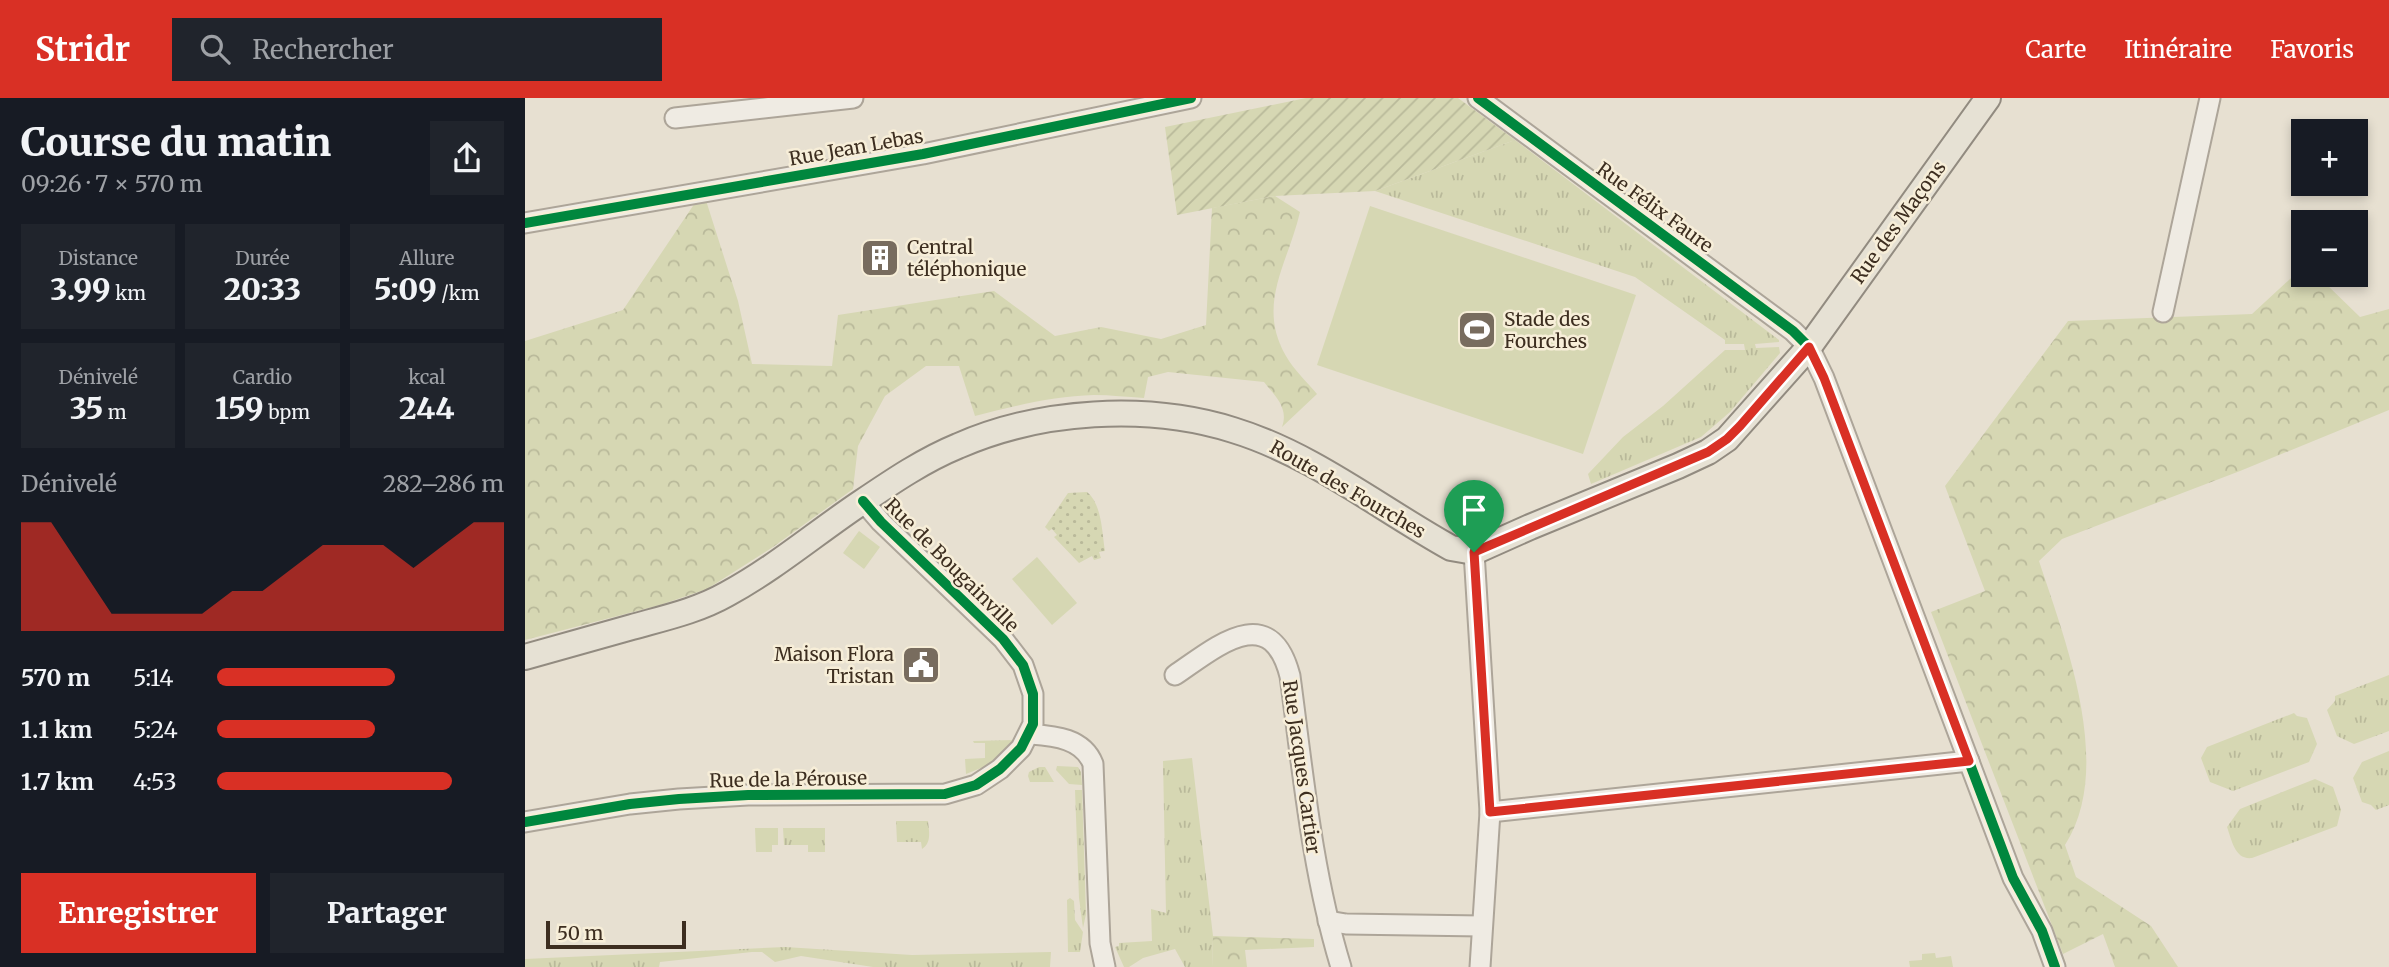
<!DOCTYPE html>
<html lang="fr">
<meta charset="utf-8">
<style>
:root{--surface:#171b24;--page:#20242c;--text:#f1f3f6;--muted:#9ea1a6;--accent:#d93025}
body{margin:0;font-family:Merriweather,serif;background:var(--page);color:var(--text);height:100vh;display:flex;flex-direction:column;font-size:26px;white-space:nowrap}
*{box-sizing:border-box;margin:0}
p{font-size:23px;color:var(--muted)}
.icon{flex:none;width:38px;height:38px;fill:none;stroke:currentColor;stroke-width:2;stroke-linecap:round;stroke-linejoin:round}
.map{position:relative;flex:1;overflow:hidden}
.panel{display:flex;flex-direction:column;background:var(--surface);width:525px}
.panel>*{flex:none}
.fabs{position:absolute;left:1766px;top:21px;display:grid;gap:14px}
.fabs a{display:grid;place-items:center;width:77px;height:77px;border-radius:0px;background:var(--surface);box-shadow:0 4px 10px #0003;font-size:35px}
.scale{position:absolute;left:21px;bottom:18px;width:140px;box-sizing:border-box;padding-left:7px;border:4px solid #3d2e20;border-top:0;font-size:19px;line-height:24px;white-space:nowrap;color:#3d2e20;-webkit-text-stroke:5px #f7eed8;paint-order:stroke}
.pin{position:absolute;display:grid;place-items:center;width:60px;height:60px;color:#fff;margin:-72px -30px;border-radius:50% 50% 50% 0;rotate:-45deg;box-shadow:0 0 7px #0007}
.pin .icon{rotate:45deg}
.round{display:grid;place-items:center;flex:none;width:74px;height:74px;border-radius:0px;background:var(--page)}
.headline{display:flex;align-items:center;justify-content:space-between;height:119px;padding:0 21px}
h1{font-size:38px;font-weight:800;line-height:52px}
.stats{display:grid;grid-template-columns:repeat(3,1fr);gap:10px;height:119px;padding:7px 21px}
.stats div{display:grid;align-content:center;border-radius:0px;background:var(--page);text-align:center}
.stats b{font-size:30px;font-weight:800}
.stats small{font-size:19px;font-weight:400}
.stats p{font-size:19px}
.chart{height:196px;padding:14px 21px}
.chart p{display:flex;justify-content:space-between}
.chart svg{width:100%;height:126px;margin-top:7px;fill:var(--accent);opacity:.7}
.primary-button{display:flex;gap:14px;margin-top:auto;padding:14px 21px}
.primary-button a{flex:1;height:80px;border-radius:0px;background:var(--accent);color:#fff;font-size:28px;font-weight:800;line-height:80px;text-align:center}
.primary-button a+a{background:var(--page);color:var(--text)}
ul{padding:0 21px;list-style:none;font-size:23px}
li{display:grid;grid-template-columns:112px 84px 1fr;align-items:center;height:52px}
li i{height:18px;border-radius:9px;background:var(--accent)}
header{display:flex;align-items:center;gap:42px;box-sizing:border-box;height:98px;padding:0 35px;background:var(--accent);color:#fff}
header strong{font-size:33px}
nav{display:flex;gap:38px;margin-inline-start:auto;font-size:24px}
.search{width:490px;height:63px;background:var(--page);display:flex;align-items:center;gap:18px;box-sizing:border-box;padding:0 24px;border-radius:0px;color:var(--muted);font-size:26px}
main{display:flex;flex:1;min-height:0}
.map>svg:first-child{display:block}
</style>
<header>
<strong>Stridr</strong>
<div class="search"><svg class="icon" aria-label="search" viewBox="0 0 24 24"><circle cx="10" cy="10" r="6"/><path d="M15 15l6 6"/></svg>Rechercher</div>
<nav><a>Carte</a><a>Itinéraire</a><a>Favoris</a></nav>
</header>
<main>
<section class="panel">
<div class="headline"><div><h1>Course du matin</h1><p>09:26 · 7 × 570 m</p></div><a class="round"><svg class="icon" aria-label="share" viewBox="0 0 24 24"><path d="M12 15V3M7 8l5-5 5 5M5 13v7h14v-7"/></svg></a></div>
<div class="stats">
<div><p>Distance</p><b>3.99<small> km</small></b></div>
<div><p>Durée</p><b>20:33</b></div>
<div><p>Allure</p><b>5:09<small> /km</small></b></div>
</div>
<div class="stats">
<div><p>Dénivelé</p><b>35<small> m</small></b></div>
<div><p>Cardio</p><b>159<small> bpm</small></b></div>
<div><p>kcal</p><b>244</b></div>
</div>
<div class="chart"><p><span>Dénivelé</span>282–286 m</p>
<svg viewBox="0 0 160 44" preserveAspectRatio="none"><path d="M0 44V6L10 6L20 22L30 38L40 38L50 38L60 38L70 30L80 30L90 22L100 14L110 14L120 14L130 22L140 14L150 6L160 6V44z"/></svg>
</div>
<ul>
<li><b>570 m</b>5:14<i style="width:62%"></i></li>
<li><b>1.1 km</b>5:24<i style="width:55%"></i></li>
<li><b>1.7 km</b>4:53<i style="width:82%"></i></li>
</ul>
<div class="primary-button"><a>Enregistrer</a><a>Partager</a></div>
</section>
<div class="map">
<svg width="1864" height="869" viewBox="0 0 1864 869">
<defs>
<pattern id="grass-tufts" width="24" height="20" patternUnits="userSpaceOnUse" patternTransform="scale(1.75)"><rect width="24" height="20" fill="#d6d7b3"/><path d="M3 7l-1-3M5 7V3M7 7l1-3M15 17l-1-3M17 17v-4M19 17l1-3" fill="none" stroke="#b9b99a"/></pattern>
<pattern id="forest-crowns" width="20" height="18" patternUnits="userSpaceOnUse" patternTransform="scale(1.75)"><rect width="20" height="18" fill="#d6d7b3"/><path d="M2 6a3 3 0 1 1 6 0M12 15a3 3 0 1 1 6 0" fill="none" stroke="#b9b99a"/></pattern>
<pattern id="park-dots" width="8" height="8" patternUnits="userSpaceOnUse" patternTransform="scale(1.75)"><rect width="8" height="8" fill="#d6d7b3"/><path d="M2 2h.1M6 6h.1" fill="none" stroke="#b9b99a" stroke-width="1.8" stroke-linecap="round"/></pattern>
<pattern id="garden-furrows" width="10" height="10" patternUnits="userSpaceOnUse" patternTransform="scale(1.75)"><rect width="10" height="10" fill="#d6d7b3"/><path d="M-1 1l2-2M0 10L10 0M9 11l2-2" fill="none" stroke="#b9b99a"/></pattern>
</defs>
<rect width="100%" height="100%" fill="#e7e0d1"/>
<g fill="url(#grass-tufts)">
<polygon points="990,42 1254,242 1254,244 1230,246 1231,250 1254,249 1255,255 1205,314 1176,339 1066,386 1063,376 1098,339 1138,308 1200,252 1220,252 1219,246 1200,246 1200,242 1110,179 850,93"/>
<polygon points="1864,577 1864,633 1829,646 1812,638 1802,612 1810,603 1810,598"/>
<polygon points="1769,615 1772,618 1782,620 1792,646 1784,664 1708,693 1685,684 1676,660 1682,649"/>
<polygon points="488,642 466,666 441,676 440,661 460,660 460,645 449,645 448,643"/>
<polygon points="1864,653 1864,707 1851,712 1846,707 1837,704 1828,680 1837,664"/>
<polygon points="667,660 688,838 687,869 660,869 650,851 618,860 604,869 599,869 590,849 594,848 594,845 627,843 626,811 641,815 638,663"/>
<polygon points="532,668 553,669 556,674 557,687 544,686 531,672"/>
<polygon points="520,669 529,684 505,684 503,678 504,674 514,669"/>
<path d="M 1790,681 L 1808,689 L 1816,712 L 1812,728 L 1727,760 C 1710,762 1707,743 1702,729 L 1715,711 Z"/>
<polygon points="550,692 557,692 561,816 558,830 554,800"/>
<path d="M 371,723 L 403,723 C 404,733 407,745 397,751 L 396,744 L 372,744 Z"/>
<polygon points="230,730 253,730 253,747 247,747 247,754 231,754"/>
<polygon points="258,730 300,730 300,754 283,754 283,747 259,747"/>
<polygon points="545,800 549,803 550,822 558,834 555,854 543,854 542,802"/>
<polygon points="260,849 387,857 526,854 525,869 348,869 276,858 250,864 237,854 227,854 135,864 134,869 0,869 0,861"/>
</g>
<g fill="url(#forest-crowns)">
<path d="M 178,93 L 213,203 L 227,266 L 307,268 L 313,217 L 469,193 L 530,238 L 576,229 L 636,241 L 681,227 L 687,110 L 750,98 L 775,114 C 763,166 731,206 761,258 C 769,272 782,284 792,296 L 757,329 C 764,310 750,298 739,284 L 643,274 L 623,279 L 619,300 C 602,299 586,297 569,297 C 529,298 489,308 450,318 L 434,268 L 401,268 L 360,298 L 333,348 L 328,391 L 248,449 L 182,491 L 135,507 L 0,542 L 0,243 L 98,212 Z"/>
<path d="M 1778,169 L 1778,177 L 1804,177 L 1798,183 L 1835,219 L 1864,211 L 1864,312 L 1715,373 L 1537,441 L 1514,463 C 1540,542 1590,669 1540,747 L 1551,779 L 1626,828 L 1653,869 L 1590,869 L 1578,836 L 1538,856 L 1406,514 L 1460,493 L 1420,388 L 1543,223 L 1727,216 Z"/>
<polygon points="688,838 789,841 789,849 720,852 722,869 687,869"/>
</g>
<path fill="url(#park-dots)" d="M 562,394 C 577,406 577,435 580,453 L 574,454 L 576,460 L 569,462 L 567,458 L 554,465 L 529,439 L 532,437 L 527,431 L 524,433 L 520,429 L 543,395 Z"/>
<polygon fill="url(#garden-furrows)" points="781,0 933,0 990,42 850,93 750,98 652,117 640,29"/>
<g fill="#d6d7b3">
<polygon points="845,108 1111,197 1058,356 792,267"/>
<polygon points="334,433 355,449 339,471 318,455"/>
<polygon points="512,459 552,505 527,527 487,481"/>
<polygon points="1410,855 1411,860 1426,858 1428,869 1385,869 1384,863 1397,862 1397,856"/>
</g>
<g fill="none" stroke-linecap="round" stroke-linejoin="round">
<defs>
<g id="minor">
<polyline points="953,0 1268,233 1284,249 1299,280 1488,780 1517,833 1530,869"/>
<polyline points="150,20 328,0"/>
<polyline points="0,125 398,56 666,0"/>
<polyline points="1638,214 1685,0"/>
<polyline points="949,454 965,714 955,869"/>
<path d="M 650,577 C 690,550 745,501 765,578 C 778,675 787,774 816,869"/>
<path d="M 505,636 C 529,638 558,640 568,666 L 575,845 L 580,869"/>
<polyline points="965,714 1444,663"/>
<polyline points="0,724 105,706 154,701 223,697 420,696 451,687 475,671 496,650 508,626 508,596 498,567 478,541 356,424 338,403"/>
<polyline points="803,823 821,826 957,828"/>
</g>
<path id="major" d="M 0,559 C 36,549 71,539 107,529 C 139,520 172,513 202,496 C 250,470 292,434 337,404 C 368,383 399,362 433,348 C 515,312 622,305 708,332 C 787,356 854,410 926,450 L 949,454 L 1005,429 L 1153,368 L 1183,354 L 1202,341 L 1284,249 L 1463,0"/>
</defs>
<use href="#minor" stroke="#ada599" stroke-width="23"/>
<use href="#major" stroke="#928b80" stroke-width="28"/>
<use href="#minor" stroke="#efebe3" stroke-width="19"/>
<use href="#major" stroke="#e6e1d4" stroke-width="24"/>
<defs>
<g id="cycleway">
<polyline points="953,0 1268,233 1284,249 1299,280 1488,780 1517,833 1530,869"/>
<polyline points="0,125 398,56 666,0"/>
<polyline points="0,724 105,706 154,701 223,697 420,696 451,687 475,671 496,650 508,626 508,596 498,567 478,541 356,424 338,403"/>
</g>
</defs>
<use href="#cycleway" stroke="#f7eed8" stroke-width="15"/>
<use href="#cycleway" stroke="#00873e" stroke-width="10"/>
</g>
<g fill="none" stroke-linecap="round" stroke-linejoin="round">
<defs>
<polygon id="route" points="1284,249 1299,280 1444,663 965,714 949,454 1183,354 1202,341 1215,328"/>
</defs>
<use href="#route" stroke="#fff" stroke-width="14"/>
<use href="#route" stroke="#d93025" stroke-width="9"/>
</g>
<defs>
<symbol id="building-square" viewBox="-11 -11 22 22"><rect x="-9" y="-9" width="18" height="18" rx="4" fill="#786c5e" stroke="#f7eed8"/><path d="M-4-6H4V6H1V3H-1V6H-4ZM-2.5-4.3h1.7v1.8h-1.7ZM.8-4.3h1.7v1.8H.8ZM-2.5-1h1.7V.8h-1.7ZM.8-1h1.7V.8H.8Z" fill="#fff"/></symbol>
<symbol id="stadium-square" viewBox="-11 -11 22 22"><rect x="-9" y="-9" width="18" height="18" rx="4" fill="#786c5e" stroke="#f7eed8"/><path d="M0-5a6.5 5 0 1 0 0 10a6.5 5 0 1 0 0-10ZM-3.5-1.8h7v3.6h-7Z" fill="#fff"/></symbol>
<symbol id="civic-square" viewBox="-11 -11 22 22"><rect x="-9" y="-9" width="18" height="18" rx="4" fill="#786c5e" stroke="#f7eed8"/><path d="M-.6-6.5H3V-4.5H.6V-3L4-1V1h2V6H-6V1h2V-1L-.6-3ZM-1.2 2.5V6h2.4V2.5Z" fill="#fff"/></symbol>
</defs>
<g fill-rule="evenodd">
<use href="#building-square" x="333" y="138" width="44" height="44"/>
<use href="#stadium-square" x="930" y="210" width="44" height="44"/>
<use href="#civic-square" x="374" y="545" width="44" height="44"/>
</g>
<g text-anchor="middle" stroke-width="5" stroke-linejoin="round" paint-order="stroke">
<g font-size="19" fill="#3d2e20" stroke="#f7eed8">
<text transform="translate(331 49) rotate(-10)" y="7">Rue Jean Lebas</text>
<text transform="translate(1130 109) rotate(36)" y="7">Rue Félix Faure</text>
<text transform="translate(1373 124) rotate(-54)" y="7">Rue des Maçons</text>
<text transform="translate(823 391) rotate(30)" y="7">Route des Fourches</text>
<text transform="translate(427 467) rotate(45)" y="7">Rue de Bougainville</text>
<text transform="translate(777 669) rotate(82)" y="7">Rue Jacques Cartier</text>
<text transform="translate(263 681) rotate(-1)" y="7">Rue de la Pérouse</text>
</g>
<g font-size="19" fill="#3d2e20" stroke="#f7eed8" text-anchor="start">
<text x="382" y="156">Central<tspan x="382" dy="22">téléphonique</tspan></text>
<text x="979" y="228">Stade des<tspan x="979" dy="22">Fourches</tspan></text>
<text x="369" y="563" text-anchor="end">Maison Flora<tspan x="369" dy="22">Tristan</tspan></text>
</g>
</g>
</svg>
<div class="fabs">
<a>+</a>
<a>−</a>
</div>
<div class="scale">50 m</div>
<div class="pin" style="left:949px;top:454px;background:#1e9e55"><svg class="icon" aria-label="arrive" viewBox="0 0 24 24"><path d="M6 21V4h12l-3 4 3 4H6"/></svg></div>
</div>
</main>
